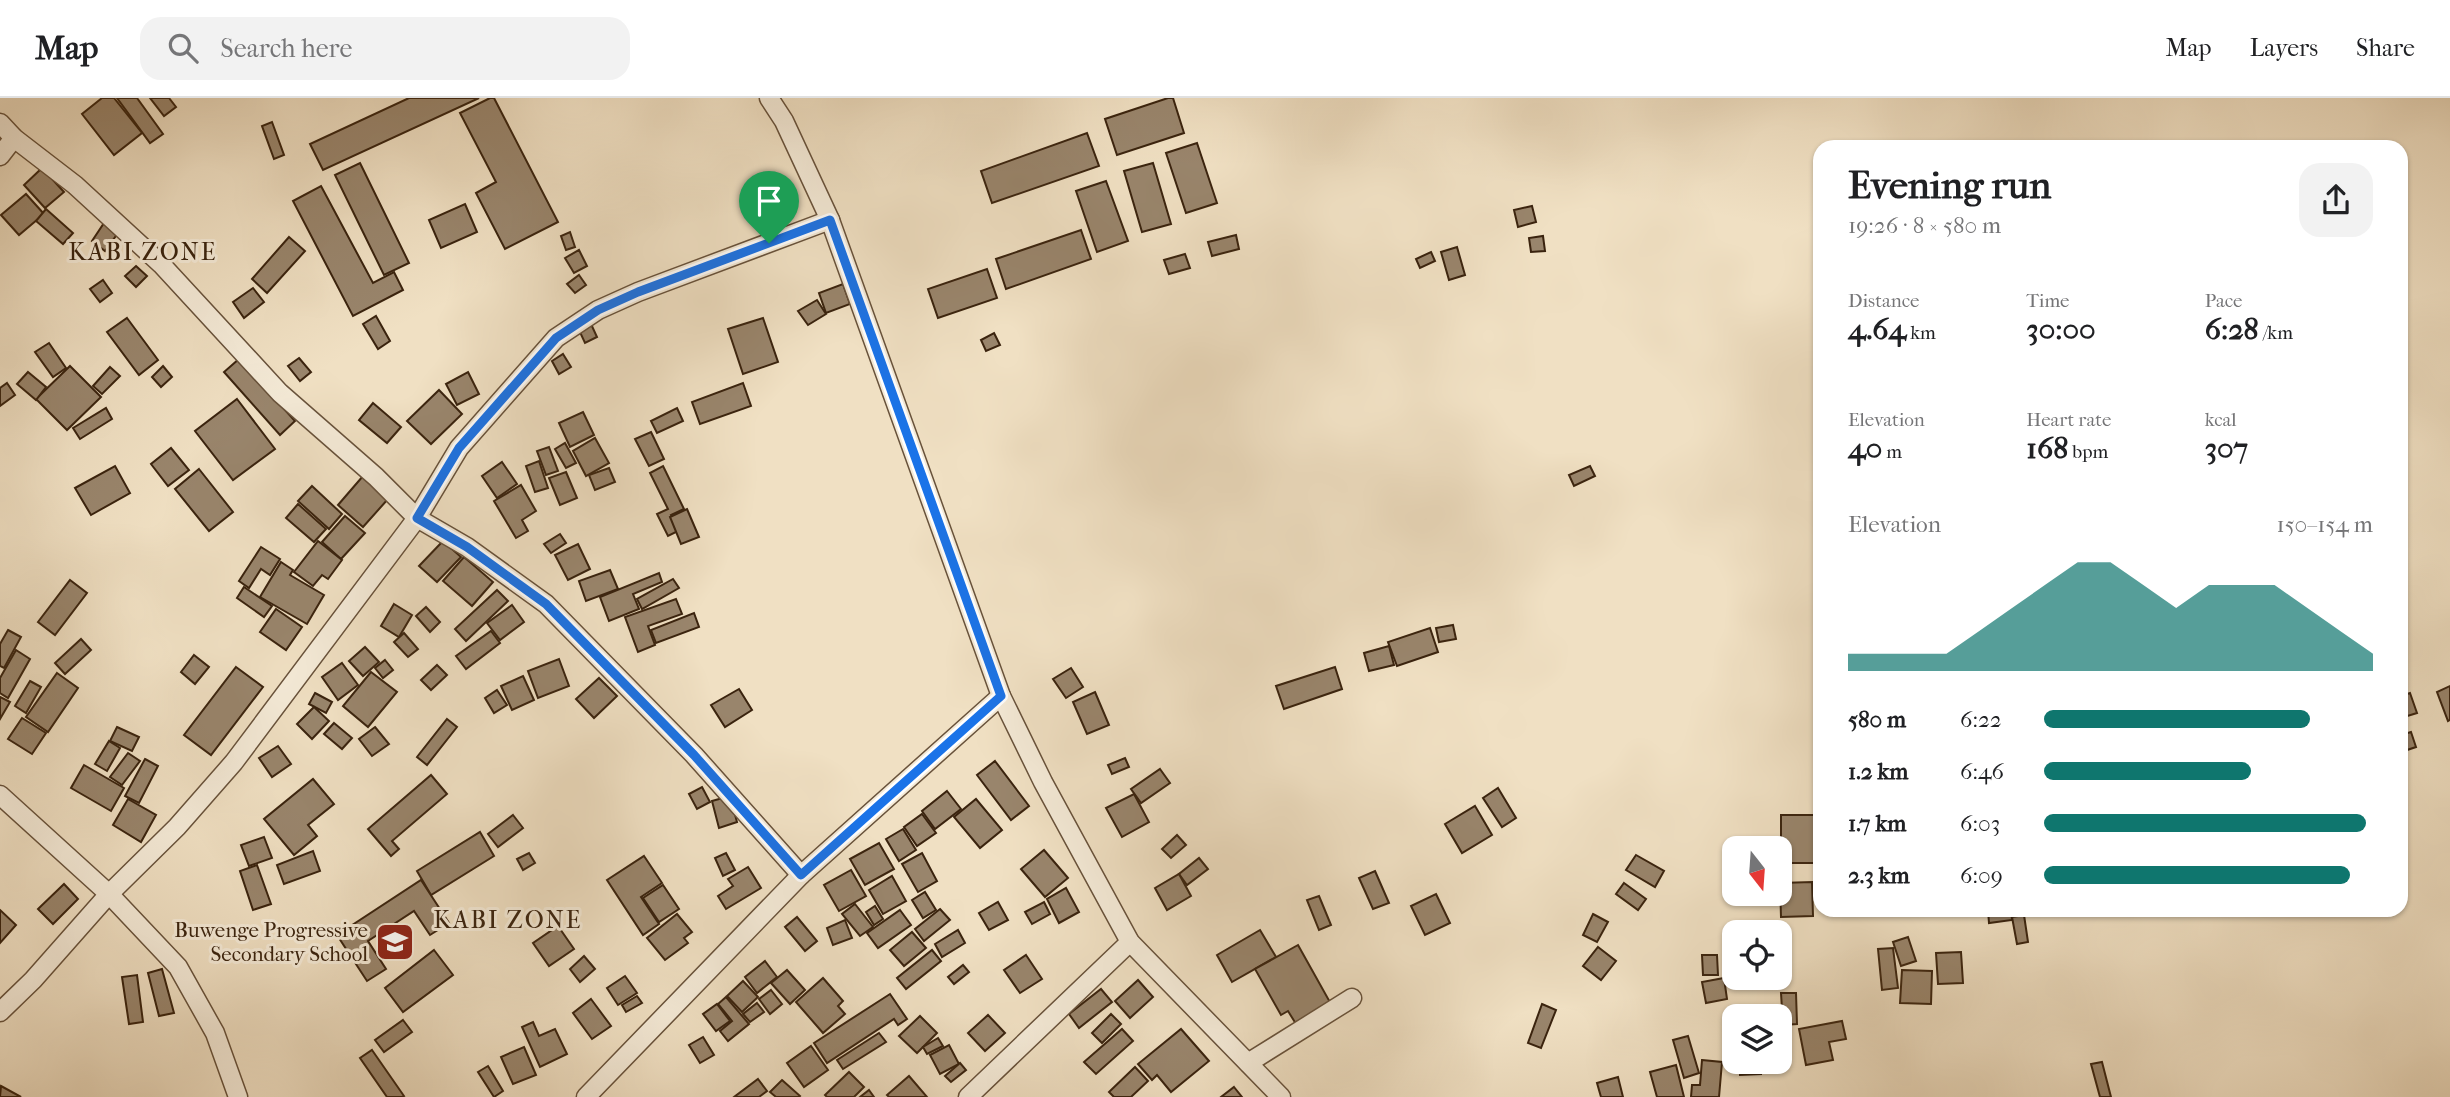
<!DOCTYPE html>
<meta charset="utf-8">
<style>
:root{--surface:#fff;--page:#f2f2f2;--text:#202124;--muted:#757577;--line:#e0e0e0;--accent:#0f766e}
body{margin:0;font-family:"IM FELL French Canon",serif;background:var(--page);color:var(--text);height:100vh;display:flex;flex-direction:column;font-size:26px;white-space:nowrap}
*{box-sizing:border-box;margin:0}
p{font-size:23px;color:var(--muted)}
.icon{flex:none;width:38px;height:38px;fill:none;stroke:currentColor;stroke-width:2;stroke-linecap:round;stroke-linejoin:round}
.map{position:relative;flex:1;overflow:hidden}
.drawer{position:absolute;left:1813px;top:42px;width:595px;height:777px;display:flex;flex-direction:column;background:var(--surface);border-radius:21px;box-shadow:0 2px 5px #0004}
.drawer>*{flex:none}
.needle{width:46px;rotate:163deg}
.fabs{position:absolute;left:1722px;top:738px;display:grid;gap:14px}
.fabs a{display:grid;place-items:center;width:70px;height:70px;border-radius:14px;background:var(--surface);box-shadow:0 2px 5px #0004;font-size:35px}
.pin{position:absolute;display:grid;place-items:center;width:60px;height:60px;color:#fff;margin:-72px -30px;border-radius:50% 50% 50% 0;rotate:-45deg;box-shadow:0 0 7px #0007}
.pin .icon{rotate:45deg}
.round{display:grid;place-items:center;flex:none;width:74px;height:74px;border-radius:21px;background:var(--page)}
.headline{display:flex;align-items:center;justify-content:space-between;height:119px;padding:0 35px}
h1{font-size:38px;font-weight:800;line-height:52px}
.stats{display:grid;grid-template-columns:repeat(3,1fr);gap:10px;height:119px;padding:7px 35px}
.stats div{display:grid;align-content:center}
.stats b{font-size:30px;font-weight:800}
.stats small{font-size:19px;font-weight:400}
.stats p{font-size:19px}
.chart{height:196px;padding:14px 35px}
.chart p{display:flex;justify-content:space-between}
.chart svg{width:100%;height:126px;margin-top:7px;fill:var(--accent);opacity:.7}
ul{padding:0 35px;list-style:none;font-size:23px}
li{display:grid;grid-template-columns:112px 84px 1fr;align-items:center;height:52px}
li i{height:18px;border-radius:9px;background:var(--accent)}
header{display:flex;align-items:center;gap:42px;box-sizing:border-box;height:98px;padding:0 35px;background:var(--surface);border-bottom:2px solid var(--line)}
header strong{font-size:33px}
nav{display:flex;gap:38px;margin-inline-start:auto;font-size:24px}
.search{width:490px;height:63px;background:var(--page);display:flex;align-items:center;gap:18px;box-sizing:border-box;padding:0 24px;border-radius:21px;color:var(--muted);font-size:26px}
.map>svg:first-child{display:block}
</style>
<header>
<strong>Map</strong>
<div class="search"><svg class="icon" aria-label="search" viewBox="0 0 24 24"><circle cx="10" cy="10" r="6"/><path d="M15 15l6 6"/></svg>Search here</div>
<nav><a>Map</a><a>Layers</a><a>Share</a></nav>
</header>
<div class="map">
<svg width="2450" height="999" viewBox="0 0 2450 999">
<rect width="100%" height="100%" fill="#f0e0c3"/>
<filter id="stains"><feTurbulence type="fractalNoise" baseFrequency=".00286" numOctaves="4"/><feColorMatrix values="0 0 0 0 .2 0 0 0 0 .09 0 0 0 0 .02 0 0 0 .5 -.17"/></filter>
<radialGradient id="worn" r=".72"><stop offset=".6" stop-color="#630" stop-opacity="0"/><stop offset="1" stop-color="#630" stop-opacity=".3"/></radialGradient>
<g fill="#99856c" stroke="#3a230e" stroke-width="2">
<polygon points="102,0 114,0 142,35 114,57 82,16"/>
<polygon points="117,0 137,0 163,36 150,45"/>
<polygon points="150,0 169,0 176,9 164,18"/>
<polygon points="409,0 479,0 323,72 310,46"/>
<polygon points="490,0 494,0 558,124 505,151 476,95 496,84 460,15"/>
<polygon points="1168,0 1173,0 1184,35 1117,57 1105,21"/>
<polygon points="272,24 284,57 274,61 262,28"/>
<polygon points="1087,35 1099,68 992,105 981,73"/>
<polygon points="1197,45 1217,105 1186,115 1166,55"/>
<polygon points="360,65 409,165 384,177 335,77"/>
<polygon points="1153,65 1171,126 1142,134 1124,73"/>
<polygon points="42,70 64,94 45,110 24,87"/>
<polygon points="1106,83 1128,143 1097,154 1076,93"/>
<polygon points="321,88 373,185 394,174 403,192 353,218 293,103"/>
<polygon points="26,96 44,116 19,137 1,117"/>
<polygon points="465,106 477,134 441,150 429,122"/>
<polygon points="1532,108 1536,124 1518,129 1514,112"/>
<polygon points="46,111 73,135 63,146 36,123"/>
<polygon points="104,125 118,135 105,153 92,143"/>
<polygon points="1081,132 1091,161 1006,191 996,161"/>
<polygon points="570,134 575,149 566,152 561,138"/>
<polygon points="1236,137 1239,151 1212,158 1208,144"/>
<polygon points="1543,138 1545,153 1531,154 1529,140"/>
<polygon points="289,139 305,153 267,195 252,181"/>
<polygon points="1457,149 1465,177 1449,182 1441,154"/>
<polygon points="579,152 587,168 574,175 565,160"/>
<polygon points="1431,154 1435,163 1420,170 1416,161"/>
<polygon points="1185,156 1190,170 1169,176 1164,162"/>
<polygon points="136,168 147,178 136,189 125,178"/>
<polygon points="987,171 997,200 938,220 928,191"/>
<polygon points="579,177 586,187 575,195 567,186"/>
<polygon points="103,182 112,195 100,204 90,191"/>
<polygon points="843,186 850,206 826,215 819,195"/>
<polygon points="253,190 264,204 244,220 233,204"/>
<polygon points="817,202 826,216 808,227 798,213"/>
<polygon points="376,218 390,243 378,251 363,226"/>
<polygon points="127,220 158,262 139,277 107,234"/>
<polygon points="763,220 778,264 743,276 728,231"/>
<polygon points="591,226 597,239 585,245 579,232"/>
<polygon points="994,235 1000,247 986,253 981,242"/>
<polygon points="49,245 66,270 53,279 35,254"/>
<polygon points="563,256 571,269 559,276 552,263"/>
<polygon points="299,260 311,274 300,283 288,268"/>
<polygon points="239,261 295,323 280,337 224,274"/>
<polygon points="70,268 101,299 67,332 36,301"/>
<polygon points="163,268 172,279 161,289 152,279"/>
<polygon points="110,269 120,278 102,296 93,288"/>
<polygon points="28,274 46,289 36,302 17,286"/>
<polygon points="468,274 479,296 457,307 446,286"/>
<polygon points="7,285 15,297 0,308 0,290"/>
<polygon points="743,285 751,308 700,326 692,304"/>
<polygon points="439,292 462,316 431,346 407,323"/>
<polygon points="237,301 275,351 233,382 195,333"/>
<polygon points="373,305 401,329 387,345 359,322"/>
<polygon points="106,310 112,321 80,341 73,330"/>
<polygon points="677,310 683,323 657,335 651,323"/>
<polygon points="583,314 594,337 570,349 559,325"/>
<polygon points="651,334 664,361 649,368 635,341"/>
<polygon points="595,340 609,365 586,378 573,353"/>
<polygon points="565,345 576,365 566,370 555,351"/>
<polygon points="549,349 558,373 546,377 537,353"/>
<polygon points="171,350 189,372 168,388 151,366"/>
<polygon points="539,363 548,390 535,394 526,368"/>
<polygon points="502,364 517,386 497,400 482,378"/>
<polygon points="115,368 130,395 91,417 75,390"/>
<polygon points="663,368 684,411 671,417 678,433 668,438 657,416 668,411 650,375"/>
<polygon points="1590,368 1595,378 1574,388 1569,377"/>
<polygon points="609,370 615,384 595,392 589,377"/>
<polygon points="199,371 233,414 209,433 175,391"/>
<polygon points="566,374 577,400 560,407 549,380"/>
<polygon points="363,378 388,401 363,429 338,407"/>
<polygon points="521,387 536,413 522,422 528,433 516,440 494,403"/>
<polygon points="312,388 342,416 329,431 298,403"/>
<polygon points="298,406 326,431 314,444 286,420"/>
<polygon points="687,411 699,439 681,446 670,419"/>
<polygon points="345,418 365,435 341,461 322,444"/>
<polygon points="560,436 566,445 551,455 544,446"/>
<polygon points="318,443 342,462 328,481 322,477 313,488 294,474"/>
<polygon points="443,443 461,459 437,484 419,468"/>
<polygon points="578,446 590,471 568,482 555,457"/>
<polygon points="261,449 280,461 270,477 261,471 249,490 239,483"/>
<polygon points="464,459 493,484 472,508 443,483"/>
<polygon points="281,464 293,472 290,477 324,497 307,526 260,499"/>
<polygon points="610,472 618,491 586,503 579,483"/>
<polygon points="659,475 662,484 633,496 639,511 609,523 600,499"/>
<polygon points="673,481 679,490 642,511 637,501"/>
<polygon points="70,482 87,495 55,537 38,524"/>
<polygon points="244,489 272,508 264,519 237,500"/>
<polygon points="497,492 508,503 466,543 455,531"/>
<polygon points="676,501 682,516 648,528 655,547 638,554 625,519"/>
<polygon points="394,506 412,517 399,539 381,528"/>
<polygon points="512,507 524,524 500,542 487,525"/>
<polygon points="426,509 440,524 430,534 416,518"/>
<polygon points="276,511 302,529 286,552 260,534"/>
<polygon points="694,515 699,529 656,545 651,532"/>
<polygon points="1453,527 1456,541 1439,544 1436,530"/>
<polygon points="1430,530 1438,554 1397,568 1388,544"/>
<polygon points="8,532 21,539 4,570 0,568 0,546"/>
<polygon points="491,533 500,545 466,571 456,558"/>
<polygon points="404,535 418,551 408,559 394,544"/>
<polygon points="81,541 91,552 65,576 55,565"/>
<polygon points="1389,548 1394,567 1369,573 1364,555"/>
<polygon points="365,549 379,564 363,578 349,563"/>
<polygon points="16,552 30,561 8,600 0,595 0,580"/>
<polygon points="194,557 209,569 195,586 181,574"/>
<polygon points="559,561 569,588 538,600 528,573"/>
<polygon points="385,562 393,572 383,580 375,570"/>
<polygon points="342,565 358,587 338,602 322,579"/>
<polygon points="437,567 447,577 431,592 421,582"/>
<polygon points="236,569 263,589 211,657 184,637"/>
<polygon points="1335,569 1342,591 1284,611 1276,588"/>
<polygon points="1071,570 1083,589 1066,600 1053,581"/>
<polygon points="371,574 397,594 368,629 343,608"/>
<polygon points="57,575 78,590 48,634 26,619"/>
<polygon points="523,578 534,602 512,612 501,588"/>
<polygon points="599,580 617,598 594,620 576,601"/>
<polygon points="30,583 41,589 26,615 15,608"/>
<polygon points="2450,588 2450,622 2448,623 2437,594"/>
<polygon points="739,591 752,612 725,629 711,607"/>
<polygon points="497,592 507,607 494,615 485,600"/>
<polygon points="1095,594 1109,627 1087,636 1073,604"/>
<polygon points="315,595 332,604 326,615 309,606"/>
<polygon points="2410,595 2417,615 2401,620 2401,598"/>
<polygon points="0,599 10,604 0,621"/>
<polygon points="314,609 329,623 312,641 297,626"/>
<polygon points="22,620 46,635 32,656 8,641"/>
<polygon points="447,621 457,629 427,667 417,659"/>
<polygon points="334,625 352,640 342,651 324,636"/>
<polygon points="117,629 139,639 132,653 110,643"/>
<polygon points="375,629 389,646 372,658 359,641"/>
<polygon points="2411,634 2416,649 2401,654 2401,637"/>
<polygon points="109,643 120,650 107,673 95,666"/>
<polygon points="278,648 291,666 272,679 259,660"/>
<polygon points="128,655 140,663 122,687 110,679"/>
<polygon points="1125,660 1129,669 1112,676 1108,667"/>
<polygon points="145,661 158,668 139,705 125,698"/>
<polygon points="995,663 1029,708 1011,722 977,677"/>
<polygon points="84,667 124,690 111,713 71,690"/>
<polygon points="1160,671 1170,685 1141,705 1131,691"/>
<polygon points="431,677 447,696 392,743 399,751 391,758 368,731"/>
<polygon points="313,681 334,706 308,727 317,738 294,757 264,721"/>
<polygon points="702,689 710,704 697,711 689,696"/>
<polygon points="1498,690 1516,720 1502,729 1483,700"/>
<polygon points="947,693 961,711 935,731 922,713"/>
<polygon points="1134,696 1149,724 1122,739 1106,710"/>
<polygon points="730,698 737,724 719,730 712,703"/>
<polygon points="128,701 156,717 141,744 113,727"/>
<polygon points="976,701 1002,732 980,750 954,719"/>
<polygon points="1475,708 1492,737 1462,755 1445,726"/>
<polygon points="922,716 936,735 917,748 904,729"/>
<polygon points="513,717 523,730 498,749 488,736"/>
<rect x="1781" y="717" width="39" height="48"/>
<polygon points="903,731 916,752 899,763 886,741"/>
<polygon points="480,734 494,758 431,797 417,773"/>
<polygon points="1177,737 1186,747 1171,760 1162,751"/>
<polygon points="264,739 272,760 249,768 241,747"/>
<polygon points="879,745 894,771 865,787 850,761"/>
<polygon points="1044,752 1068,780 1045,799 1021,771"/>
<polygon points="313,753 320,773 284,786 277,767"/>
<polygon points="529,755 535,765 523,772 517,761"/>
<polygon points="726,755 735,772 723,778 715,760"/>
<polygon points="922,755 937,783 918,794 902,766"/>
<polygon points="1636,757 1664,773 1655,789 1626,772"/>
<polygon points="644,758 662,785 641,799 659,826 643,837 607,782"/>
<polygon points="1199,760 1208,771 1187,787 1179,776"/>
<polygon points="257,767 271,806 253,812 240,773"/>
<polygon points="748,769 761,790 726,811 718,798 733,788 728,781"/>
<polygon points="851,772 866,798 839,813 824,787"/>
<polygon points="1375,773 1389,805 1373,811 1359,780"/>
<polygon points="1179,776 1191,798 1167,812 1155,790"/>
<polygon points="892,778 906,803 883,816 869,792"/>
<polygon points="421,782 449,825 430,837 414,813 368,843 386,871 367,883 337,837"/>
<polygon points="1812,784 1813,818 1781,819 1780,785"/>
<polygon points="1624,785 1646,801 1638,812 1616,796"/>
<polygon points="64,786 78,801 53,826 38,811"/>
<polygon points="663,787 679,811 659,824 643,800"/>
<polygon points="1066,790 1079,814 1059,825 1047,801"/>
<polygon points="925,794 936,812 923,820 912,802"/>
<polygon points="1436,796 1450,825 1425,837 1411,808"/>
<polygon points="1319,798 1331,827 1319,832 1307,802"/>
<polygon points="998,804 1008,822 989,832 979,815"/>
<polygon points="1044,804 1050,816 1032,826 1025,814"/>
<polygon points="855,806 873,829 860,838 842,816"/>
<polygon points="875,808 883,821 874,827 866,814"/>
<polygon points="940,811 950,822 924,843 915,831"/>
<polygon points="0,812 16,827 0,845"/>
<polygon points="900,812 911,827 878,850 867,835"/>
<polygon points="1988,812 2011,812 2012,822 1989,825"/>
<polygon points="677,816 692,834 684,840 688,845 665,862 647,840"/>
<polygon points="1593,816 1608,824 1597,844 1583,837"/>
<polygon points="2024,817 2028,844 2017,846 2012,819"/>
<polygon points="797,819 817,843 805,853 785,829"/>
<polygon points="845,822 852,840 833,847 827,830"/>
<polygon points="558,828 574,851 549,868 533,845"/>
<polygon points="958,832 965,845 942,859 935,846"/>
<polygon points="1260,832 1276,859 1232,884 1217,857"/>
<polygon points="912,834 926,850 904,868 890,852"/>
<polygon points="1908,839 1916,863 1901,868 1893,844"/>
<polygon points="1298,847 1331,906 1296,926 1288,913 1281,917 1255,871"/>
<polygon points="1598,849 1616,863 1601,882 1583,868"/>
<polygon points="1893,850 1898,890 1882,892 1878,851"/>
<polygon points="434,852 453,877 403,914 385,890"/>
<polygon points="932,852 941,863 906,891 897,880"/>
<polygon points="1961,854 1963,885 1938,886 1936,855"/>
<polygon points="1026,857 1042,881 1020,895 1004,872"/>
<polygon points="1702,857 1717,857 1718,877 1703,877"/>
<polygon points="584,858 595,871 580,884 570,871"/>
<polygon points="765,863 777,879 757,895 745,879"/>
<polygon points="963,867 969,874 954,886 948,879"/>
<polygon points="162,871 174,915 159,918 148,875"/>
<polygon points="787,872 805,892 790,906 771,885"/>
<polygon points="1902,872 1932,873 1931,906 1900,905"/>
<polygon points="137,877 143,924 129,926 122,879"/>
<polygon points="625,878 637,895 618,907 607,890"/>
<polygon points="823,880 843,903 838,908 845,916 823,935 796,904"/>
<polygon points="1724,880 1727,901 1706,905 1702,884"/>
<polygon points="1138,882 1153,899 1130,920 1115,903"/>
<polygon points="743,883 758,899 742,914 727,898"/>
<polygon points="1101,891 1112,904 1079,930 1069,916"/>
<polygon points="771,892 782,906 770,916 759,901"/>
<polygon points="1781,895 1796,895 1797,926 1783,927"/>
<polygon points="890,896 907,921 898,927 894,921 827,965 814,945"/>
<polygon points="637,898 642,905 626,914 622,907"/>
<polygon points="726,899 749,926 728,943 720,933 732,923 718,906"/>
<polygon points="591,901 611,928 592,941 573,915"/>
<polygon points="757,905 764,914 750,924 743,916"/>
<polygon points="717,906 730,923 716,933 703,916"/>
<polygon points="1542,906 1556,912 1541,950 1528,945"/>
<polygon points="1111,916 1121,926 1102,945 1092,935"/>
<polygon points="988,917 1005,935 985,953 968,935"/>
<polygon points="920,918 937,935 917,955 899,938"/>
<polygon points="403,922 412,934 384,954 375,942"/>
<polygon points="1842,923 1846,941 1829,944 1833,962 1806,967 1799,931"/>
<polygon points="533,924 539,938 555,931 567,956 540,969 522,929"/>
<polygon points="1122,931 1133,943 1096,976 1084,964"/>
<polygon points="1181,931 1209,963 1171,994 1157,977 1152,982 1138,966"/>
<polygon points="879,935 886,944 843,971 837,962"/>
<polygon points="1688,938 1699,975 1684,980 1673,942"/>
<polygon points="703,939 714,957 700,965 689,947"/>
<polygon points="938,940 943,948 927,956 923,949"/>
<polygon points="949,947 959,966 940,976 930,957"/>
<polygon points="811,948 828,972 804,989 787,965"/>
<polygon points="524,949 536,977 513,986 501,959"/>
<polygon points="372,952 404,998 402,999 387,999 360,960"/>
<polygon points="1702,962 1722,964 1719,999 1691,999 1692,987 1700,987"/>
<polygon points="1740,964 1760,964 1761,976 1740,977"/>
<polygon points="2102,964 2111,999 2100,999 2091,966"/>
<polygon points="960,965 966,972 951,984 945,978"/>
<polygon points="1676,967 1684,999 1657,999 1650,974"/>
<polygon points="488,968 503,993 494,999 478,974"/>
<polygon points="1135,969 1148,983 1131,999 1114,999 1109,994"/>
<polygon points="849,974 864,989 854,999 827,999 825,997"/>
<polygon points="909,978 927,999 889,999 887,997"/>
<polygon points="1618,979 1623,999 1601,999 1597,985"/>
<polygon points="758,981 767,993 759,999 734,999"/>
<polygon points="782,982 800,998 799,999 776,999 770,994"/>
<polygon points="1,988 21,999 0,999"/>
<polygon points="1234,989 1242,999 1221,999"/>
<polygon points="869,992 874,999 860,999"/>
</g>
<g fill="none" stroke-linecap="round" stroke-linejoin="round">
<defs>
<g id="minor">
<polyline points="769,0 784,23 830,122 1001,598 1043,684 1130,844 1281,999"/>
<polyline points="0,25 14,40 75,87 161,166 280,295 376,379 417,420 467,449 546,506 694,657 801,777"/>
<polyline points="0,58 14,40"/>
<polyline points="0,697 109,796 178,869 215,935 238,999"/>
<polyline points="0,914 33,882 109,796 177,729 234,664 417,420 459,350 556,240 598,212 638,194 830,122"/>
<polyline points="1248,965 1352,900"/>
<polyline points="586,999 801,777 1001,598"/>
<polyline points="968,999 1130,844"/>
</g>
</defs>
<use href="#minor" stroke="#68523b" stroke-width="21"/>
<use href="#minor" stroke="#f5ebd8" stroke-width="18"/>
</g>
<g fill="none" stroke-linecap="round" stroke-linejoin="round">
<defs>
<polygon id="route" points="830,122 1001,598 801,777 694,657 546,506 467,449 417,420 459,350 556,240 598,212 638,194"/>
</defs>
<use href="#route" stroke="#fff" stroke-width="14"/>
<use href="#route" stroke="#1a73e8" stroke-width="9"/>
</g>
<defs>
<symbol id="school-square" viewBox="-11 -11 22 22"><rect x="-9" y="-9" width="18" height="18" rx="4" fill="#8f2418" stroke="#f5ebd8"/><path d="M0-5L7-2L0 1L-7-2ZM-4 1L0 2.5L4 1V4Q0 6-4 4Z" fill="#fff"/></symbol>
</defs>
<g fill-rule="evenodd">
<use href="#school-square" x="373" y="822" width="44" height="44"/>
</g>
<g text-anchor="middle" stroke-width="6" stroke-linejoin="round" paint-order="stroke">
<g font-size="21" fill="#3a230e" stroke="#f5ebd8" text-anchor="end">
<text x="368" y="839">Buwenge Progressive<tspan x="368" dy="24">Secondary School</tspan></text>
</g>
<g font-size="24" letter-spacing="2" fill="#3a230e" stroke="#f5ebd8">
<text x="143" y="162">KABI ZONE</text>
<text x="508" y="830">KABI ZONE</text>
</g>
</g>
<rect width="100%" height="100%" filter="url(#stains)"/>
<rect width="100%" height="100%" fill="url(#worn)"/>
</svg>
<div class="fabs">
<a><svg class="needle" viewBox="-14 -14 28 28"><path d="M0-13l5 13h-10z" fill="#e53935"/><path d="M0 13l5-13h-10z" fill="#757577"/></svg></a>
<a><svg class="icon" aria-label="locate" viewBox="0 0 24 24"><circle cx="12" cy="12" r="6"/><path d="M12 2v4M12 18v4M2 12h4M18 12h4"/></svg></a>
<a><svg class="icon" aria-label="layers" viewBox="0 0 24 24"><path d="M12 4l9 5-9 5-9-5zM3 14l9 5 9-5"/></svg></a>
</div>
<div class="pin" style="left:769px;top:145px;background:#1e9e55"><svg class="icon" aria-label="arrive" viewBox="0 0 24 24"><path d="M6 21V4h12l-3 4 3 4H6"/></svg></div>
<section class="drawer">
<div class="headline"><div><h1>Evening run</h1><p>19:26 · 8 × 580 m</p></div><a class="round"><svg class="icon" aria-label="share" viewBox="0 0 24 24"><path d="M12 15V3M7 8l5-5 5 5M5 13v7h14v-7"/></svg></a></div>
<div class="stats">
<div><p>Distance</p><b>4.64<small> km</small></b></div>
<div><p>Time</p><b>30:00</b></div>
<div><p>Pace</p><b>6:28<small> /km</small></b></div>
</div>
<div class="stats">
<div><p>Elevation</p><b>40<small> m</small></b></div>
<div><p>Heart rate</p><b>168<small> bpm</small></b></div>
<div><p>kcal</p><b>307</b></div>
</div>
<div class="chart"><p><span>Elevation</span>150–154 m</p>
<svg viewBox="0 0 160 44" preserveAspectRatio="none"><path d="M0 44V38L10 38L20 38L30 38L40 30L50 22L60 14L70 6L80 6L90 14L100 22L110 14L120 14L130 14L140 22L150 30L160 38V44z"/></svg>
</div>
<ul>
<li><b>580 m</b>6:22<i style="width:81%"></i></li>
<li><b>1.2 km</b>6:46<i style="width:63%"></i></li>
<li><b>1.7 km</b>6:03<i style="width:98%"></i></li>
<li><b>2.3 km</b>6:09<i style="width:93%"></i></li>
</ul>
</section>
</div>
